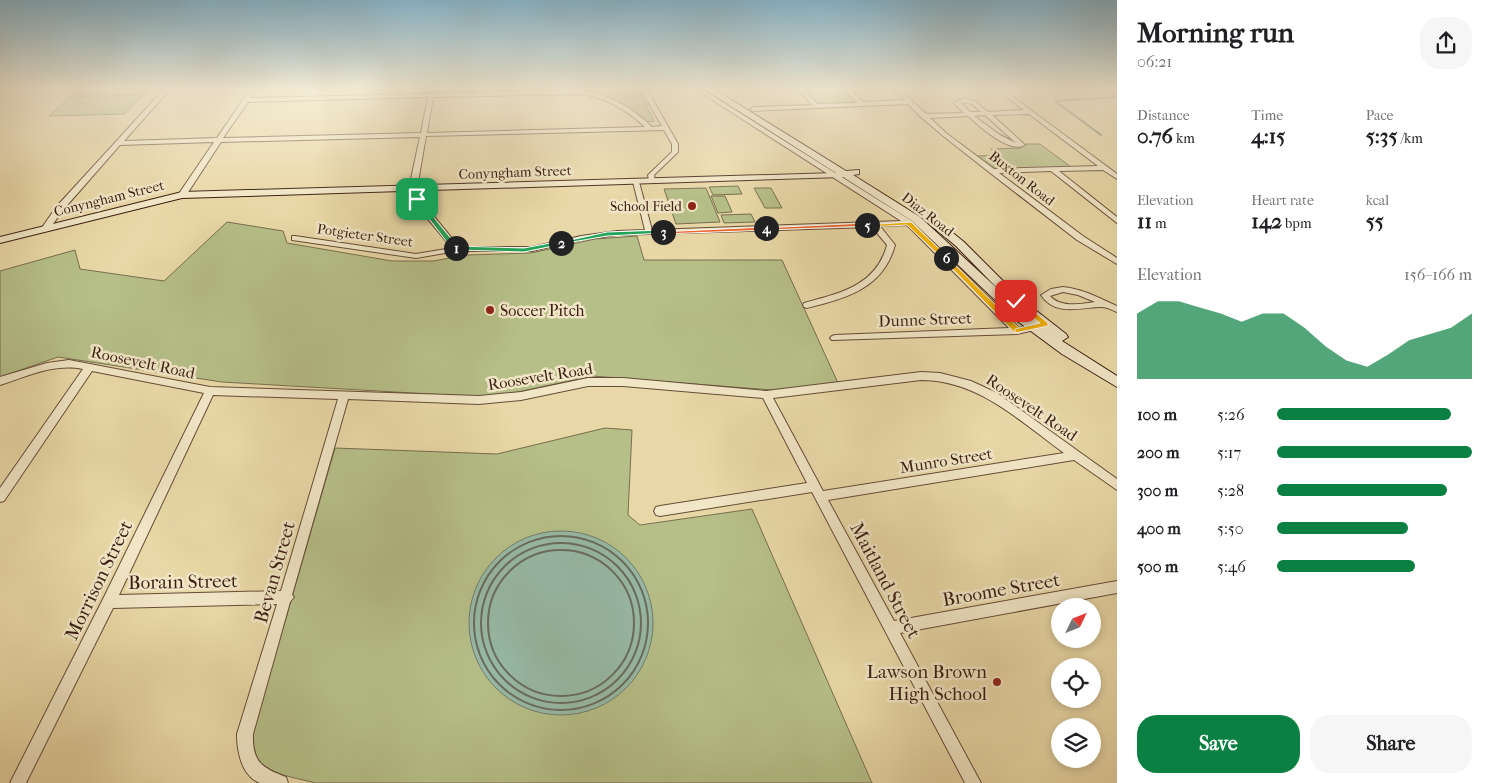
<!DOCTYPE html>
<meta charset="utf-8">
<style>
:root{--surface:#fff;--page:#f6f6f6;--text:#202124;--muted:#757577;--accent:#0b8043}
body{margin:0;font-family:"IM FELL French Canon",serif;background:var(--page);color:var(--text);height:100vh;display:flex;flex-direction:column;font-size:19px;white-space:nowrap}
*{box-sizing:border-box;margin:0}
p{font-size:16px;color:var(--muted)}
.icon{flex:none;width:28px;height:28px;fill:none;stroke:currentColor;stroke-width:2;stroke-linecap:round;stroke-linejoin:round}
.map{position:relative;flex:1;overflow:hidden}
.drawer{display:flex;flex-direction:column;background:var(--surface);width:375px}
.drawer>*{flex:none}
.needle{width:32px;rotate:47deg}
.fabs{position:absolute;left:1051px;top:598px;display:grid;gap:10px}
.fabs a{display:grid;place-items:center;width:50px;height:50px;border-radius:50%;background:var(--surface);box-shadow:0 2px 8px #0003;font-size:25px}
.pin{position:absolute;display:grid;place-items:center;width:42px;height:42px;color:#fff;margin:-21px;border-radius:10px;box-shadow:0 2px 8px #0006}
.km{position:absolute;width:25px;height:25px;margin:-12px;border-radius:50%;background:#222;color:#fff;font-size:14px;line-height:25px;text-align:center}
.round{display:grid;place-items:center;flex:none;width:52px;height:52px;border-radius:20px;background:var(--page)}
.summary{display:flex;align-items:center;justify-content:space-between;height:85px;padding:0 20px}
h1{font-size:28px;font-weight:800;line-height:38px}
.metrics{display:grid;grid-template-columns:repeat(3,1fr);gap:8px;height:85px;padding:5px 20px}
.metrics div{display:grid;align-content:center}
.metrics b{font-size:21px;font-weight:800}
.metrics small{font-size:14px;font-weight:400}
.metrics p{font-size:14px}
.chart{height:140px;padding:10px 20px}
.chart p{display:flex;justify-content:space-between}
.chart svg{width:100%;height:90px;margin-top:5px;fill:var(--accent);opacity:.7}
.button{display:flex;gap:10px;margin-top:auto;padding:10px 20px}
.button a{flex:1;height:58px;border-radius:20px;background:var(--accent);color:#fff;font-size:20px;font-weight:800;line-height:58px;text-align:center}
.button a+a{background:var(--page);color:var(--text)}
ul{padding:0 20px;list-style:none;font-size:16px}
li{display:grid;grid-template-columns:80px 60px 1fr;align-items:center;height:38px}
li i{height:12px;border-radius:6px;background:var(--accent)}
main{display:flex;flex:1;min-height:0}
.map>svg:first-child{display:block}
</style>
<main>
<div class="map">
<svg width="1117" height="783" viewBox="0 0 1117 783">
<rect width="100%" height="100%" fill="#e9d8a7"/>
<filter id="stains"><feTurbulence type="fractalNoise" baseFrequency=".004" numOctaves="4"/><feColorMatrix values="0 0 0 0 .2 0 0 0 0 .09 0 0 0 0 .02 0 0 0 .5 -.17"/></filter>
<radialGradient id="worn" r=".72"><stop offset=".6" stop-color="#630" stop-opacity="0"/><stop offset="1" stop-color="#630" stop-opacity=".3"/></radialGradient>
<g fill="#b6bf88" stroke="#786e4e">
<polygon points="81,88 150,88 145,94 72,95"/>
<path d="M 419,88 L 638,88 L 654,121 L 646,122 C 625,106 610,94 583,90 L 423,93 Z"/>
<polygon points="802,88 843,88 856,102 820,104 815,101"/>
<polygon points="143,95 125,114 49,116 70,97"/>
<polygon points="1026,144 1040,144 1071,167 996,169 977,156 998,155 991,149 1021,148"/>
<polygon points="738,186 742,194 713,195 709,187"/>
<polygon points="706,188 720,222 676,224 664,189"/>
<polygon points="754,188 771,188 782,208 765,208"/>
<polygon points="711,196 725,196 732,212 718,213"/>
<polygon points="751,214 755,222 724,223 721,215"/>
<polygon points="227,222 283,231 287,243 392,261 433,261 467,255 531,253 595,239 637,236 644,260 782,260 838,383 772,390 592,376 509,394 482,397 222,382 58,357 0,377 0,271 75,250 80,269 164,281"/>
<path d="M 605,428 L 632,430 L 628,515 L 640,525 L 752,509 L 872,783 L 315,783 C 283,774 244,773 254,729 L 335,448 L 497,454 Z"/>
</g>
<circle fill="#97baa7" stroke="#727c6c" cx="561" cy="623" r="92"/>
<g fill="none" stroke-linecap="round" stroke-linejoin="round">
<g stroke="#696c5d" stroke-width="2">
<circle cx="561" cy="623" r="87"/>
<circle cx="561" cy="623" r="80"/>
<circle cx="561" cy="623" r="73"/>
</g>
<polyline stroke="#727c6c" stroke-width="2" points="1101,135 1055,101 1116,97"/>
<defs>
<g id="street">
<path d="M 165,88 L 171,88 L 124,141 L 217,138 L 251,88 L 257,88 L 250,98 L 582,90 C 610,95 631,107 652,127 L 662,126 L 640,88 L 646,88 L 678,144 L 678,152 L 654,175 L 655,181 L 652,183 L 649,181 L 648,175 L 672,152 L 672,144 L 664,130 L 426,136 L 417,188 L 423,203 L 459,247 L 532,247 L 581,236 L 617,231 L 645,230 L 633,182 L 636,180 L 639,182 L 652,230 L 901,221 L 694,88 L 700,88 L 912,221 L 1019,328 L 1040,323 L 1045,326 L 1043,328 L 1017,334 L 832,340 L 830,338 L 832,336 L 835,335 L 1009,328 L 907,225 L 880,226 L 895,245 C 883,289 846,298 807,308 L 804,307 L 803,305 L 804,303 C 840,293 876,286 887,245 L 872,227 L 617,235 L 581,240 L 532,251 L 457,251 L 416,258 L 292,240 L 292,236 L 295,236 L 416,254 L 452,248 L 417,206 L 409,188 L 420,137 L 221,142 L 185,197 L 182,197 L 178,195 L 214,142 L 120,145 L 63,210 L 48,231 L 42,231 L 41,229 L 57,206 ZM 582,94 C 607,98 627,110 645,127 L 427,133 L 433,97 ZM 428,97 L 421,133 L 223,138 L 248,102 Z"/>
<path d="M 797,88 L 803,88 L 817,104 L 857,103 L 843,88 L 849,88 L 863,102 L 905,100 L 892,88 L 898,88 L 926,114 L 964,113 L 954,103 L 964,98 L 976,102 L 988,112 L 1024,110 L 995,88 L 1001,88 L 1117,174 L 1117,179 L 1103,170 L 1059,171 L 1117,217 L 1117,223 L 1051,171 L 999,173 L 1083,236 L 1117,258 L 1117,264 L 1077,240 L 989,172 L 942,135 L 921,117 L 908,104 L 753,111 L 750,109 L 753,107 L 812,105 ZM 964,102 L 972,104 L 981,112 L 970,112 L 961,103 ZM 1029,114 L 1098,166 L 994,169 L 946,133 L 930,118 L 968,116 C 979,126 1009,154 1025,145 L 1024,144 L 992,115 ZM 985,115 L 1016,143 L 1000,135 L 974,116 Z"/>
<path d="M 1063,287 C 1083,289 1099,298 1117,306 L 1117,312 C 1112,310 1107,307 1102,307 C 1081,307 1055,317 1041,295 L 1051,289 ZM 1063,292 L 1078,295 L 1095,302 C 1081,304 1060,308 1050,296 Z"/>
<path d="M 69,360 L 210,387 L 479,396 L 521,392 L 588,378 L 623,378 L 766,391 L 921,372 L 940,373 L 971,381 L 997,393 L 1117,479 L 1117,490 L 1074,460 L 828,500 L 894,621 L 1117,581 L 1117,593 L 900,633 L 981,783 L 965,783 L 812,492 L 660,516 L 656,515 L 654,511 L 656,507 L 660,506 L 807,483 L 763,398 L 623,386 L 588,386 L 521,400 L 479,404 L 348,399 L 292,595 L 294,597 L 290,602 L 253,734 C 252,762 262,768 286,777 L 288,783 C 280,783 267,783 260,783 C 241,776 237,750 237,734 L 277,604 L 113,608 L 26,783 L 10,783 L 104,597 L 204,393 L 92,371 L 4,501 L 0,502 L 0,488 L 83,369 C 54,363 28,376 0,385 L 0,377 L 47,363 ZM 921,380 C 978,380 1020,421 1064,453 L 823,491 L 773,398 ZM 213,395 L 338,399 L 281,591 L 119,595 Z"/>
</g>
<g id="secondary">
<polygon points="0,88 6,88 0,91"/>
<polygon points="703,88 712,88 846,171 859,170 859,174 853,175 920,217 1000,291 956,246 918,214 923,211 927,212 964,242 1020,298 1066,334 1068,337 1062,341 1117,376 1117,387 1062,354 1016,320 912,221 843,177 182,198 0,243 0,237 182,192 836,173"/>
<polygon points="1104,88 1117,90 1117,95 1105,90"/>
</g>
</defs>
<use href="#street" stroke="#664c38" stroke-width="2"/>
<use href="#secondary" stroke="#3b1e13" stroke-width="2"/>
<use href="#street" fill="#f1e6c6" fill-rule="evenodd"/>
<use href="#secondary" fill="#f1e6c6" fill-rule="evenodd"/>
</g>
<linearGradient id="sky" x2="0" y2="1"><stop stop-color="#87b6ce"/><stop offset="0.45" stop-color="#f5edd7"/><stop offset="1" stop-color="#f5edd7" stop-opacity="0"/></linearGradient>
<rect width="1117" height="197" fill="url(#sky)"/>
<polygon fill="#22a559" stroke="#fff" points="417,197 458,247 458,250 453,250 414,199"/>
<polygon fill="#22a559" stroke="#fff" points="561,241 563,244 524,252 456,250 453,248 456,246 524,248"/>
<polygon fill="#22a559" stroke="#fff" points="663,230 665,233 607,236 561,244 557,243 607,232"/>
<polygon fill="#f0652b" stroke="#fff" points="766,227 768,230 663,234 659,232"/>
<polygon fill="#f0652b" stroke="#fff" points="867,223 869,226 766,230 762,228"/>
<polygon fill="#f5b400" stroke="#fff" points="911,222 948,257 948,260 944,260 907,225 867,227 864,225"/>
<polygon fill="#f5b400" stroke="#fff" points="946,256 1020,329 1020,333 1015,333 944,260"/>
<polygon fill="#f5b400" stroke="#fff" points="1014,299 1019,299 1048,323 1048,326 1015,333 1015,329 1040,323 1014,302"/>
<g fill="#8f2418" stroke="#f1e6c6" stroke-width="2">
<circle cx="692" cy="206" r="5"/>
<circle cx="490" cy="310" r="5"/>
<circle cx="997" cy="682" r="5"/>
</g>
<g text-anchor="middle" stroke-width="5" stroke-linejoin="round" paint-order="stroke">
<g font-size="14" fill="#3b1e13" stroke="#f1e6c6">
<text transform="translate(515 172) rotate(-2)" y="5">Conyngham Street</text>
<text transform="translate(1022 178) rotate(38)" y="5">Buxton Road</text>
<text transform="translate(109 198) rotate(-14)" y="5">Conyngham Street</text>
<text transform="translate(928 214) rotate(38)" y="5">Diaz Road</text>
<text transform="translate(365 235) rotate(8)" y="5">Potgieter Street</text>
</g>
<g font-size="14" fill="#3b1e13" stroke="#f1e6c6" text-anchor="end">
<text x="682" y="211">School Field</text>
</g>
<g font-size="16" fill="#3b1e13" stroke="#f1e6c6" text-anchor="start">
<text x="500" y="316">Soccer Pitch</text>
</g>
<g font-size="16" fill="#3b1e13" stroke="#f1e6c6">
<text transform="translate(925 319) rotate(-2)" y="6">Dunne Street</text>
<text transform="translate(143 362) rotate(12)" y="6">Roosevelt Road</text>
<text transform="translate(540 376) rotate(-9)" y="6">Roosevelt Road</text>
<text transform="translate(1032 407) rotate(34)" y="6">Roosevelt Road</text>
<text transform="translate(946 460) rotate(-9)" y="6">Munro Street</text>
</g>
<g font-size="19" fill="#3b1e13" stroke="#f1e6c6">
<text transform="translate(274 572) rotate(-74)" y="7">Bevan Street</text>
<text transform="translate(98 580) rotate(-64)" y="7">Morrison Street</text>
<text transform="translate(886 580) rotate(62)" y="7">Maitland Street</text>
<text transform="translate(183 581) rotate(-1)" y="7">Borain Street</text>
<text transform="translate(1001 589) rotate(-10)" y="7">Broome Street</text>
</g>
<g font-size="19" fill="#3b1e13" stroke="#f1e6c6" text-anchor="end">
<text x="987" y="678">Lawson Brown<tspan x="987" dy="22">High School</tspan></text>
</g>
</g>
<rect width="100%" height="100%" filter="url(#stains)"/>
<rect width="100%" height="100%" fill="url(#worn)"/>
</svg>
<div class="fabs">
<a><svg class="needle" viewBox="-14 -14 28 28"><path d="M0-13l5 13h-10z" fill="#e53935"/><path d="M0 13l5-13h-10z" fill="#757577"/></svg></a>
<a><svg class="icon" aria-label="locate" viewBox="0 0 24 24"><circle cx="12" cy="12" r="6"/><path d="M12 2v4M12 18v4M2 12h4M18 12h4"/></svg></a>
<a><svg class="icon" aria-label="layers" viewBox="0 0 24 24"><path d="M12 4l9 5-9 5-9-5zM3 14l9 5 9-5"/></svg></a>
</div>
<div class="pin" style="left:417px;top:199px;background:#1e9e55"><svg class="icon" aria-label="arrive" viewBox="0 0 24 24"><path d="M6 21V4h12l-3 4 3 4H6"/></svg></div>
<div class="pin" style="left:1016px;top:301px;background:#d93025"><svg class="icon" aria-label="check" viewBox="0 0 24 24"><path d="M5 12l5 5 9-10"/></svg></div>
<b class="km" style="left:456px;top:248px">1</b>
<b class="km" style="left:561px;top:243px">2</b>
<b class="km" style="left:663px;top:232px">3</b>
<b class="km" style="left:766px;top:228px">4</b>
<b class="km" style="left:867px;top:225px">5</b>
<b class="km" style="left:946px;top:258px">6</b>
</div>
<section class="drawer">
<div class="summary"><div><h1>Morning run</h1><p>06:21</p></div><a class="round"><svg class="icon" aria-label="share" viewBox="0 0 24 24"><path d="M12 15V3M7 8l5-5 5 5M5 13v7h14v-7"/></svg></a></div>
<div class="metrics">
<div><p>Distance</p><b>0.76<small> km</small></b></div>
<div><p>Time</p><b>4:15</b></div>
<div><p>Pace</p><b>5:35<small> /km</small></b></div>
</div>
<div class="metrics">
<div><p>Elevation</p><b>11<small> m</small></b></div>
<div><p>Heart rate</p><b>142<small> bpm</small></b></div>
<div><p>kcal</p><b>55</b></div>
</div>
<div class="chart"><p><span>Elevation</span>156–166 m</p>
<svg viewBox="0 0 160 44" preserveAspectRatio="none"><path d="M0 44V12L10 6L20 6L30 9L40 12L50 16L60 12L70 12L80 19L90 28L100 35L110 38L120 32L130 25L140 22L150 19L160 12V44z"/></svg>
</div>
<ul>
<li><b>100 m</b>5:26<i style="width:89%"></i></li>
<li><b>200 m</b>5:17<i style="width:100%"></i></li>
<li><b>300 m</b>5:28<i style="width:87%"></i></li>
<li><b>400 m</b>5:50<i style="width:67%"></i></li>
<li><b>500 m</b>5:46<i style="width:71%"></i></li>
</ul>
<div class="button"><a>Save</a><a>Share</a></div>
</section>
</main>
